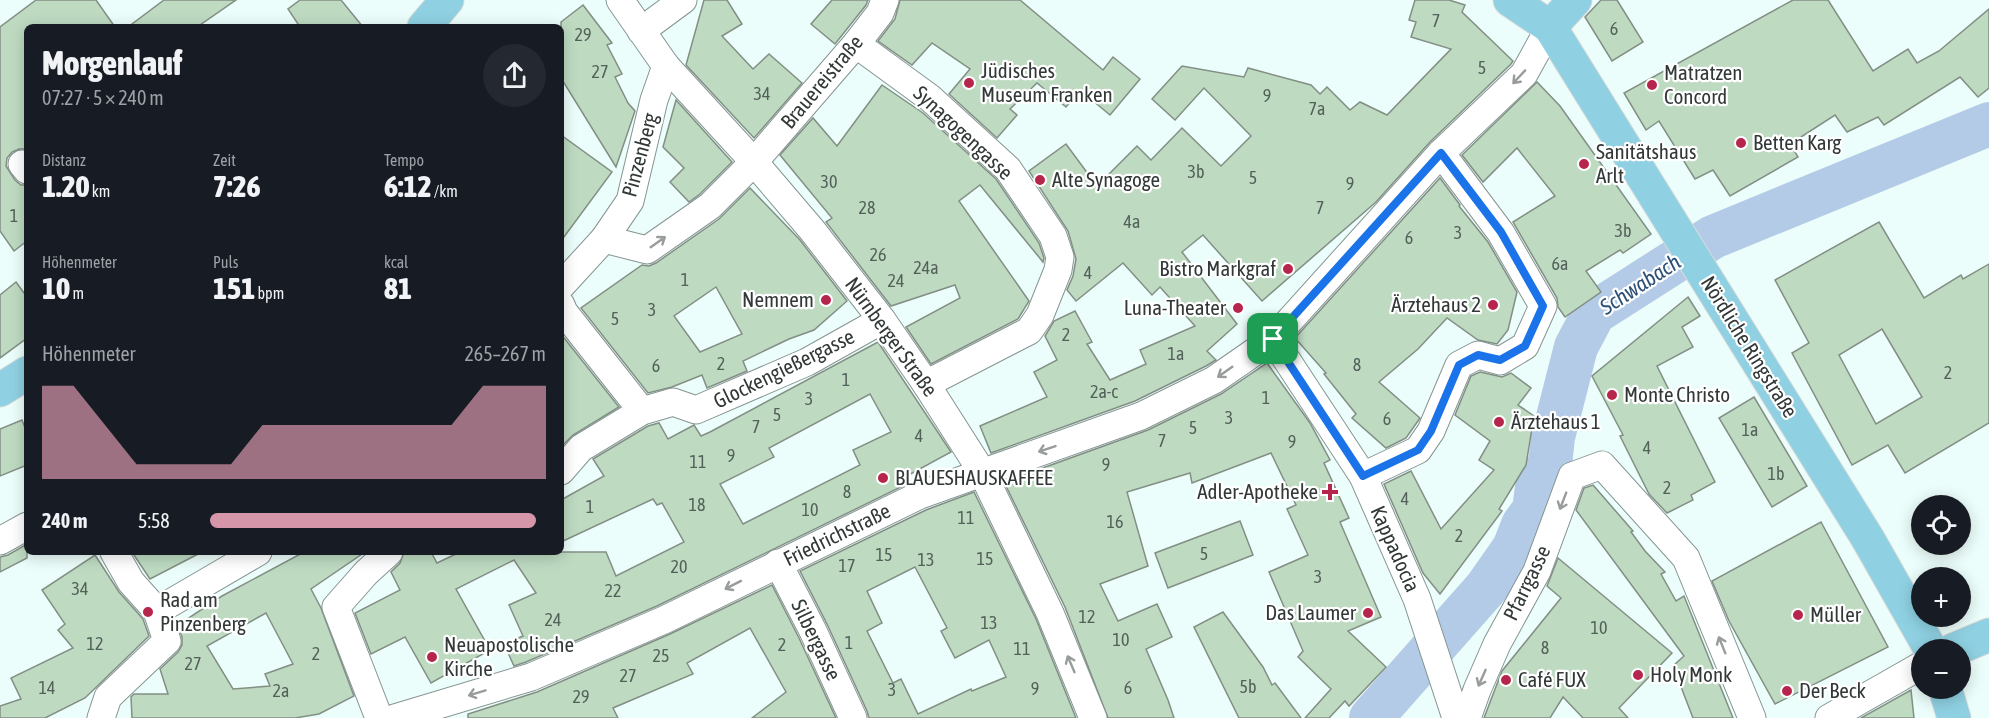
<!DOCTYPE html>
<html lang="de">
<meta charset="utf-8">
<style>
:root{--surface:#171b24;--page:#242831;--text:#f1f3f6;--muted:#9ea1a6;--accent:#d696a9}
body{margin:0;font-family:"Asap Condensed",sans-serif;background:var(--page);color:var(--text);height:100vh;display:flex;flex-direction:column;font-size:22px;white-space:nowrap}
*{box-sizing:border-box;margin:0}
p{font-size:20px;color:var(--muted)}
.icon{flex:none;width:33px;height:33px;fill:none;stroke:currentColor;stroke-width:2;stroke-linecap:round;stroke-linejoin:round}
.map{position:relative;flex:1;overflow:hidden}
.drawer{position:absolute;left:24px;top:24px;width:540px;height:531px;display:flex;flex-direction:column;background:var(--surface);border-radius:9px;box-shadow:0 3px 15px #0003}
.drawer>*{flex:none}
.fabs{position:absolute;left:1911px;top:495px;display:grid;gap:12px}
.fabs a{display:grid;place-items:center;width:60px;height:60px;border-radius:50%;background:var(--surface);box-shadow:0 3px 15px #0003;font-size:30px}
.pin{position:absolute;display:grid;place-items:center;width:51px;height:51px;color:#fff;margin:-26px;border-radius:12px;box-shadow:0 3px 9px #0006}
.round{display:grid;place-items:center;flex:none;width:63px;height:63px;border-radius:32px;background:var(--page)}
.summary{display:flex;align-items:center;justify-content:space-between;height:102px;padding:0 18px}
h1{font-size:33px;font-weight:800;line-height:45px}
.metrics{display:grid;grid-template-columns:repeat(3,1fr);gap:9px;height:102px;padding:6px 18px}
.metrics div{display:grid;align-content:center}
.metrics b{font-size:30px;font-weight:800}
.metrics small{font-size:16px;font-weight:400}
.metrics p{font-size:16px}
.chart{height:168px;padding:12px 18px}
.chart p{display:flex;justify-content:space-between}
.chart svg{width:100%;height:108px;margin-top:6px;fill:var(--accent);opacity:.7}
ul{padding:0 18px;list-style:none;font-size:20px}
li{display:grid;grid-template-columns:96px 72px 1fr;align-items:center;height:45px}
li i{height:15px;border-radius:8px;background:var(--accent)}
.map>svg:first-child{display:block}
</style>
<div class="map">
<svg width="1989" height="718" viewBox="0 0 1989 718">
<rect width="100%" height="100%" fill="#ecfefb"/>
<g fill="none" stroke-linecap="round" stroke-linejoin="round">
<polyline stroke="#b3cbe6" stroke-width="44" points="1371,718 1486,588 1514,548 1523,525 1534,510 1538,480 1550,465 1553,437 1576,347 1594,313 1713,237 1989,124"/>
</g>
<g fill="#bedbc2" stroke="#838e84" stroke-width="1.5" fill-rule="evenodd">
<polygon points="36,0 96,0 115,27 27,27 27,149 19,149 12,152 7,158 6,166 15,180 21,185 27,185 27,241 14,251 0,231 0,27"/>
<polygon points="164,0 236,0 197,27 128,27"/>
<polygon points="300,0 341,0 363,27 300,27 288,9"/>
<polygon points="704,0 727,0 742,24 722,36 753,69 769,54 802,83 754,138 686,65"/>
<polygon points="832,0 868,0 866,5 835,44 811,24"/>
<polygon points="900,0 1020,0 1103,70 1113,57 1140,79 1110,115 1080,90 1066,107 1037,83 1010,109 1017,115 997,138 949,94 970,69 932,43 912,65 878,41 895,19"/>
<polygon points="1415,0 1449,0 1465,5 1462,12 1513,61 1511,64 1430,142 1376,202 1262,301 1203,235 1182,252 1237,324 1207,351 1216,360 1206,366 1135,401 991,453 980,426 1047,397 1034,372 1057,360 1045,336 1054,321 1075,311 1092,342 1087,344 1110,380 1146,364 1140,350 1195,326 1160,287 1152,295 1123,263 1076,301 1067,290 1073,276 1076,259 1068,231 1029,171 1066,144 1097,186 1137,146 1151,160 1182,128 1221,166 1251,136 1204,88 1175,120 1152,99 1182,66 1244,77 1248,68 1311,85 1320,94 1327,87 1350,110 1360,102 1387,115 1451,49 1411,37 1416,22 1409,20"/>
<polygon points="1601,0 1617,0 1643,42 1612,61 1585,17"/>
<polygon points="1793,0 1828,0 1873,71 1908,49 1917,63 1939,51 1989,9 1989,88 1978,97 1960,77 1884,125 1878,117 1847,132 1835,115 1790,144 1798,157 1730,196 1713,170 1695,179 1659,121 1646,130 1624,93"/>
<polygon points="583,5 612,43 607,45 622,74 615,77 628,103 635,111 616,167 561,78 561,22"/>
<polygon points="1537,82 1560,106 1651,234 1623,253 1620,250 1586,271 1601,292 1565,317 1558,307 1557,298 1513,222 1555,196 1517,148 1483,182 1462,155"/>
<polygon points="882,85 923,113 996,179 1039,243 1044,258 1043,262 980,185 959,201 1029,301 1018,319 931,364 906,327 960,298 955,285 891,306 826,222 832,218 780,155 813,118 837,146"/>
<polygon points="676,100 732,162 700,194 689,202 670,182 684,168 663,147"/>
<polygon points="561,135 612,172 561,241"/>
<polygon points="1440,178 1460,205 1459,206 1488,242 1517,292 1508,330 1497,344 1478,340 1447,318 1418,349 1379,382 1420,418 1406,438 1386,448 1352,418 1356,414 1324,374 1326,373 1295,338"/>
<path d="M 750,188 L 800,240 L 847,301 L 814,330 L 789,339 L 743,361 L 747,371 L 707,388 L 702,375 L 672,387 L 648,393 L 581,308 L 642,265 L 649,266 L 656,263 L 719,219 ZM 716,287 L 742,334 L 700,352 L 674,316 Z"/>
<path d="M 1879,222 L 1924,298 L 1961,275 L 1963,279 L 1989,264 L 1989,423 L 1905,473 L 1888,445 L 1852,465 L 1792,353 L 1809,343 L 1775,280 ZM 1882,329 L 1922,397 L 1876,424 L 1839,355 Z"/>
<polygon points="16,282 27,297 27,338 0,358 0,295"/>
<polygon points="1688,297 1700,316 1682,327 1693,347 1657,366 1715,482 1691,495 1693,500 1667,513 1649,494 1620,436 1623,435 1592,376"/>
<polygon points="561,334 619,407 573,435 561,447"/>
<path d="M 878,342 L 951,452 L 903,478 L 907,484 L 657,606 L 526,662 L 514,666 L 504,644 L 523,636 L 509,605 L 536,593 L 514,560 L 456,589 L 490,650 L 431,683 L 405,637 L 371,654 L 355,613 L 400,590 L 391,572 L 400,563 L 404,552 L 431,552 L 437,563 L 460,552 L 606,552 L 616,576 L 684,542 L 662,503 L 657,505 L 653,499 L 561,542 L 561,500 L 604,476 L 593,459 L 648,426 L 659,423 L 668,439 L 694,425 L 701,436 L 710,432 ZM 870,394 L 891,432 L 853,450 L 860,465 L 743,524 L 720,484 L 774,457 L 769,448 Z"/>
<polygon points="1267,363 1310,423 1330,460 1324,463 1349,518 1340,522 1381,617 1348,631 1386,667 1349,706 1345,701 1329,718 1305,718 1331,689 1298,657 1303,651 1269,572 1308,555 1287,509 1296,505 1271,453 1192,483 1190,473 1127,492 1148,566 1100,584 1118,621 1157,604 1172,637 1146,649 1168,700 1174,718 1108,718 1065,607 1004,482 1148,430 1221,394"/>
<polygon points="1480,372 1502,377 1511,373 1531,388 1518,405 1534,416 1526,465 1499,509 1502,511 1440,594 1423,573 1384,484 1411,471 1441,529 1494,470 1479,460 1490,441 1455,415 1471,376"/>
<polygon points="1754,397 1807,486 1772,507 1719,418"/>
<polygon points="22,420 27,433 27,465 0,476 0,429"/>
<polygon points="1593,485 1633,531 1631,532 1645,551 1665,572 1661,574 1676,601 1684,596 1733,718 1693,718 1673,666 1684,656 1576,510 1584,488"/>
<path d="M 974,492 L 1036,619 L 1076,718 L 869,718 L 867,711 L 827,624 L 800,571 L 926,510 ZM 915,567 L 947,628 L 941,631 L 955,658 L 989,640 L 1006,677 L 972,691 L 971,689 L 918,714 L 901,679 L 893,683 L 867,631 L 882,623 L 867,591 Z"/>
<polygon points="1240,521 1253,555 1168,588 1155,553"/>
<polygon points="1821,522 1888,647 1775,704 1729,621 1712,581"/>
<polygon points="27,544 27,558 0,572 0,557 8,555"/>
<polygon points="132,552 202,552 150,579"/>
<path d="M 304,552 L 365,552 L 311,589 L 321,608 L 354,696 L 319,714 L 295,718 L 132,718 L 131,697 L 134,694 L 168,694 L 160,669 L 178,652 L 182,645 L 182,637 L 178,625 L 222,596 ZM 266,613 L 293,664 L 265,674 L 270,686 L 233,689 L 207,646 Z"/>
<polygon points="95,555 119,592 143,619 149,636 85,698 45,718 0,718 0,706 21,699 11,678 73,648 58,630 65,624 42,590"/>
<polygon points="1558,558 1672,653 1619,708 1628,718 1583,718 1563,697 1550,718 1484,718 1502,671 1561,598 1547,586"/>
<polygon points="772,585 799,638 836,718 752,718 786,692 750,628 687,663 693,674 613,708 618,718 468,718 468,714 537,692 670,634"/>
<polygon points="1223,612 1263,667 1272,685 1275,683 1301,718 1239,718 1194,627"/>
<polygon points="1911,690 1914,718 1861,718"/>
</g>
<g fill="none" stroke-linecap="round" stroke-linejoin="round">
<defs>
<g id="minor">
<polyline points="620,0 666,66 754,162 812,230 882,320 926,384 982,472 1050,613 1093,718"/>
<polyline points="641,31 683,0"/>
<polyline points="856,44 930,98 1008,169 1053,236 1060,257 1058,270 1040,315 1029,331 926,384"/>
<polyline points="22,164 27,170"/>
<polyline points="604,239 647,250 710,206 754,162 856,44 880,13 885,0"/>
<polyline points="561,286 604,239 630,201 654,100 666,66"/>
<polyline points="561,305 564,312 642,411"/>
<polyline points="1273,339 1363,476 1417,599 1456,718"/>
<polyline points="561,471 581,448 642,411 673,402 696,410 807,362 882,320"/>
<polyline points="1363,476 1418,450 1431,431 1459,365 1478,355 1500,361 1525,346 1543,306 1501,233 1441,153"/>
<polyline points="0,541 27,526"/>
<polyline points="114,552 131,582 157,611"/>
<polyline points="778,563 813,631 853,718"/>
<polyline points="101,718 108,697 167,641 157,611 258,552"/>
<polyline points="379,718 336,607 366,573 389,552"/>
<polyline points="395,718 531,677 664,620 920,495 1141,416 1214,380 1273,339 1441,153 1524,74 1550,27"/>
<polyline points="1467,718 1477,690 1497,644 1537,571 1572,476 1602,465 1686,558 1752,718"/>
<polyline points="1829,718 1922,665"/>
</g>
<g id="major">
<polyline points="1510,0 1550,27 1868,539 1931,650"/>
<polyline points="424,27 447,0"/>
<polyline points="1550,27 1575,0"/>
<polyline points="0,390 27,373"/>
<polyline points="1953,650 1989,635"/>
<polyline points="1945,688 1954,718"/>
</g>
</defs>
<use href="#minor" stroke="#859592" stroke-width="29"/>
<use href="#major" stroke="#dadbdb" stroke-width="35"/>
<use href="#minor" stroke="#fff" stroke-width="27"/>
<use href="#major" stroke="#8fd1e2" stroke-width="33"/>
</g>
<defs><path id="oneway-shaft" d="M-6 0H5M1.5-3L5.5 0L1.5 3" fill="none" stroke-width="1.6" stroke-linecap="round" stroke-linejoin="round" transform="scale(1.5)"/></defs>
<g stroke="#989c9b">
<use href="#oneway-shaft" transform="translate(1519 77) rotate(133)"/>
<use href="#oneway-shaft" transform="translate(658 242) rotate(-35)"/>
<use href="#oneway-shaft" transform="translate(1225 372) rotate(145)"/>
<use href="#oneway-shaft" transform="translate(1047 449) rotate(161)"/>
<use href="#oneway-shaft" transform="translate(1563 501) rotate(111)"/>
<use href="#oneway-shaft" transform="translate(733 585) rotate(153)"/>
<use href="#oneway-shaft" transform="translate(1722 645) rotate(-112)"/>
<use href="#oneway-shaft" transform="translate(1071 664) rotate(-113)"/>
<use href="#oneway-shaft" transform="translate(1482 678) rotate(114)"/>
<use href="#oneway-shaft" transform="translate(477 693) rotate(163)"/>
</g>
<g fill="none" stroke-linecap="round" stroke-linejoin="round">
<defs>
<polygon id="route" points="1441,153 1501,232 1543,306 1525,346 1500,360 1478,355 1459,365 1431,431 1418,450 1363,476 1273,339"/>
</defs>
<use href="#route" stroke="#fff" stroke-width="12"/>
<use href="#route" stroke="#1a73e8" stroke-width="8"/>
</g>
<g fill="#b6254b" stroke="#fff" stroke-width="2">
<circle cx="969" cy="83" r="6"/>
<circle cx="1652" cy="85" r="6"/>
<circle cx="1741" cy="143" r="6"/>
<circle cx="1584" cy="164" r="6"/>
<circle cx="1040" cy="180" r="6"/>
<circle cx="1288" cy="269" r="6"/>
<circle cx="826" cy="300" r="6"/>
<circle cx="1493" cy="305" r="6"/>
<circle cx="1238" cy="308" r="6"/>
<circle cx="1612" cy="395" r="6"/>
<circle cx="1499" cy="422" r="6"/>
<circle cx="883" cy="478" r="6"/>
<path d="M1327 483h6v6h6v6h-6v6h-6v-6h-6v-6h6z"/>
<circle cx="148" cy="612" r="6"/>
<circle cx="1368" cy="613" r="6"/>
<circle cx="1798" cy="615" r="6"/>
<circle cx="432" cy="657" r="6"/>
<circle cx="1638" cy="675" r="6"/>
<circle cx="1506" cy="680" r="6"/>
<circle cx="1787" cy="691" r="6"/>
</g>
<g text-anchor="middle" stroke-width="4.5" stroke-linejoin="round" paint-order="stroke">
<g font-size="18" fill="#54615a">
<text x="1436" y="27">7</text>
<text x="1614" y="35">6</text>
<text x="583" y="41">29</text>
<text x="1482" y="74">5</text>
<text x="600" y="78">27</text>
<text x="762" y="100">34</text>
<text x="1267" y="102">9</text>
<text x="1317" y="115">7a</text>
<text x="1196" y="178">3b</text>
<text x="1253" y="184">5</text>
<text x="829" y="188">30</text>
<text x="1350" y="190">9</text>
<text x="867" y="214">28</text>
<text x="1320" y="214">7</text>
<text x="14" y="222">1</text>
<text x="1132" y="228">4a</text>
<text x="1623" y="237">3b</text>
<text x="1458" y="239">3</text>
<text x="1409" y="244">6</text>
<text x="878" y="261">26</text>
<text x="1560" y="270">6a</text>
<text x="926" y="274">24a</text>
<text x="1088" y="279">4</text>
<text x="685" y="286">1</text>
<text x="896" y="287">24</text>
<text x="652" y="316">3</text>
<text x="615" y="325">5</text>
<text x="1066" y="341">2</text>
<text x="1176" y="360">1a</text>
<text x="721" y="370">2</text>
<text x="1357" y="371">8</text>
<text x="656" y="372">6</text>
<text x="1948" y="379">2</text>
<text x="846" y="386">1</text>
<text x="1104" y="398">2a-c</text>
<text x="1266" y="404">1</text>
<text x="809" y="405">3</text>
<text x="777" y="421">5</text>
<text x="1229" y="424">3</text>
<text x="1387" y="425">6</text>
<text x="756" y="433">7</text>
<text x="1193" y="434">5</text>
<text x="1750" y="436">1a</text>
<text x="919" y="442">4</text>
<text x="1162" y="447">7</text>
<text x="1292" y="448">9</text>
<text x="1647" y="454">4</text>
<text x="731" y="462">9</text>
<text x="698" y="468">11</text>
<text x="1106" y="471">9</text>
<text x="1776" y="480">1b</text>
<text x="1667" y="494">2</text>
<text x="847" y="498">8</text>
<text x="1405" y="505">4</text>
<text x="697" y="511">18</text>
<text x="590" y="513">1</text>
<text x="810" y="516">10</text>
<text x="966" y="524">11</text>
<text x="1115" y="528">16</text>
<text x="1459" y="542">2</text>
<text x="1204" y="560">5</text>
<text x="884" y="561">15</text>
<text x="985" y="565">15</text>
<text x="926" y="566">13</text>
<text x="847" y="572">17</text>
<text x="679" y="573">20</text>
<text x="1318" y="583">3</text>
<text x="80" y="595">34</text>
<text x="613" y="597">22</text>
<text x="1087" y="623">12</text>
<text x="553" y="626">24</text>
<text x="989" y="629">13</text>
<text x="1599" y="634">10</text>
<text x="1121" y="646">10</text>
<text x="849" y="649">1</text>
<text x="95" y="650">12</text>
<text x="782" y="651">2</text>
<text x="1545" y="654">8</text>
<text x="1022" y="655">11</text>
<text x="316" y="660">2</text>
<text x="661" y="662">25</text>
<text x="193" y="670">27</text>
<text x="628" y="682">27</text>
<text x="1248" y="693">5b</text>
<text x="47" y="694">14</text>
<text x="1128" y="694">6</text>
<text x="1035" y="695">9</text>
<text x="892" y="696">3</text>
<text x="281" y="697">2a</text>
<text x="581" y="703">29</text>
</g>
<g font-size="21" fill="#313837" stroke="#fff" text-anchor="start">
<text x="981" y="78">Jüdisches<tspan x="981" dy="24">Museum Franken</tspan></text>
<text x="1664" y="80">Matratzen<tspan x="1664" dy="24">Concord</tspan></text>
<text x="1753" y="150">Betten Karg</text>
<text x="1596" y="159">Sanitätshaus<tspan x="1596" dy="24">Arlt</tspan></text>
<text x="1052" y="187">Alte Synagoge</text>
<text x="1276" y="276" text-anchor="end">Bistro Markgraf</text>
<text x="814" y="307" text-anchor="end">Nemnem</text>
<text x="1481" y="312" text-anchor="end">Ärztehaus 2</text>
<text x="1226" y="315" text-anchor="end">Luna-Theater</text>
<text x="1624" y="402">Monte Christo</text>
<text x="1511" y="429">Ärztehaus 1</text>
<text x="895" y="485">BLAUESHAUSKAFFEE</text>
<text x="1318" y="499" text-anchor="end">Adler-Apotheke</text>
<text x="160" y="607">Rad am<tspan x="160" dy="24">Pinzenberg</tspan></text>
<text x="1356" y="620" text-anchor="end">Das Laumer</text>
<text x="1810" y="622">Müller</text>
<text x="444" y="652">Neuapostolische<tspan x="444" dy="24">Kirche</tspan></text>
<text x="1650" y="682">Holy Monk</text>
<text x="1518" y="687">Café FUX</text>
<text x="1799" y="698">Der Beck</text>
</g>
<g font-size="21" fill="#313837" stroke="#fff">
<text transform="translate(822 82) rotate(-50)" y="7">Brauereistraße</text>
<text transform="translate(963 133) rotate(43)" y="7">Synagogengasse</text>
<text transform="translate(640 155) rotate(-75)" y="7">Pinzenberg</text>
<text transform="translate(891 337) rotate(54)" y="7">Nürnberger Straße</text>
<text transform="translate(1749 347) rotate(58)" y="7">Nördliche Ringstraße</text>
<text transform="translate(784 369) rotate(-26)" y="7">Glockengießergasse</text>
<text transform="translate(837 535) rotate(-26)" y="7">Friedrichstraße</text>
<text transform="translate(1395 549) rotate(66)" y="7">Kappadocia</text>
<text transform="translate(1527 583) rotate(-64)" y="7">Pfarrgasse</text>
<text transform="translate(816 640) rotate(64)" y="7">Silbergasse</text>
</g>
<g font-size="22" font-style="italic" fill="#2d5077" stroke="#fff">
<text transform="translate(1640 284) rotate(-33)" y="8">Schwabach</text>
</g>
</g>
</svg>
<div class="fabs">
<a><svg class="icon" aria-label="locate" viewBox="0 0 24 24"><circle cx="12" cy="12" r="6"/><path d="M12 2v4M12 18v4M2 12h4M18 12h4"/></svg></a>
<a>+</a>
<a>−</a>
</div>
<div class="pin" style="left:1273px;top:339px;background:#1e9e55"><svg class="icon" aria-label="arrive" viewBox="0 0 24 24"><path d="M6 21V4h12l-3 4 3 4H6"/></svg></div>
<section class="drawer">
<div class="summary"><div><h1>Morgenlauf</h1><p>07:27 · 5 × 240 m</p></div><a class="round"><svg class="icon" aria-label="share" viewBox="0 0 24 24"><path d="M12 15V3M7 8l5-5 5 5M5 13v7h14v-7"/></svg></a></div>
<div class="metrics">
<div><p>Distanz</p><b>1.20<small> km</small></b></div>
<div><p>Zeit</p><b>7:26</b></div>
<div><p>Tempo</p><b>6:12<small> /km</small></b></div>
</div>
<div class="metrics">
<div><p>Höhenmeter</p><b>10<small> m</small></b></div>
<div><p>Puls</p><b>151<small> bpm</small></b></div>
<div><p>kcal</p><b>81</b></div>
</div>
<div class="chart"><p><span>Höhenmeter</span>265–267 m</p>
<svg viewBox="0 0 160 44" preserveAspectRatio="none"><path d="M0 44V6L10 6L20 22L30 38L40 38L50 38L60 38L70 22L80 22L90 22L100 22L110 22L120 22L130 22L140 6L150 6L160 6V44z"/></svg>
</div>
<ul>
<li><b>240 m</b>5:58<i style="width:97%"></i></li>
</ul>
</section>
</div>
